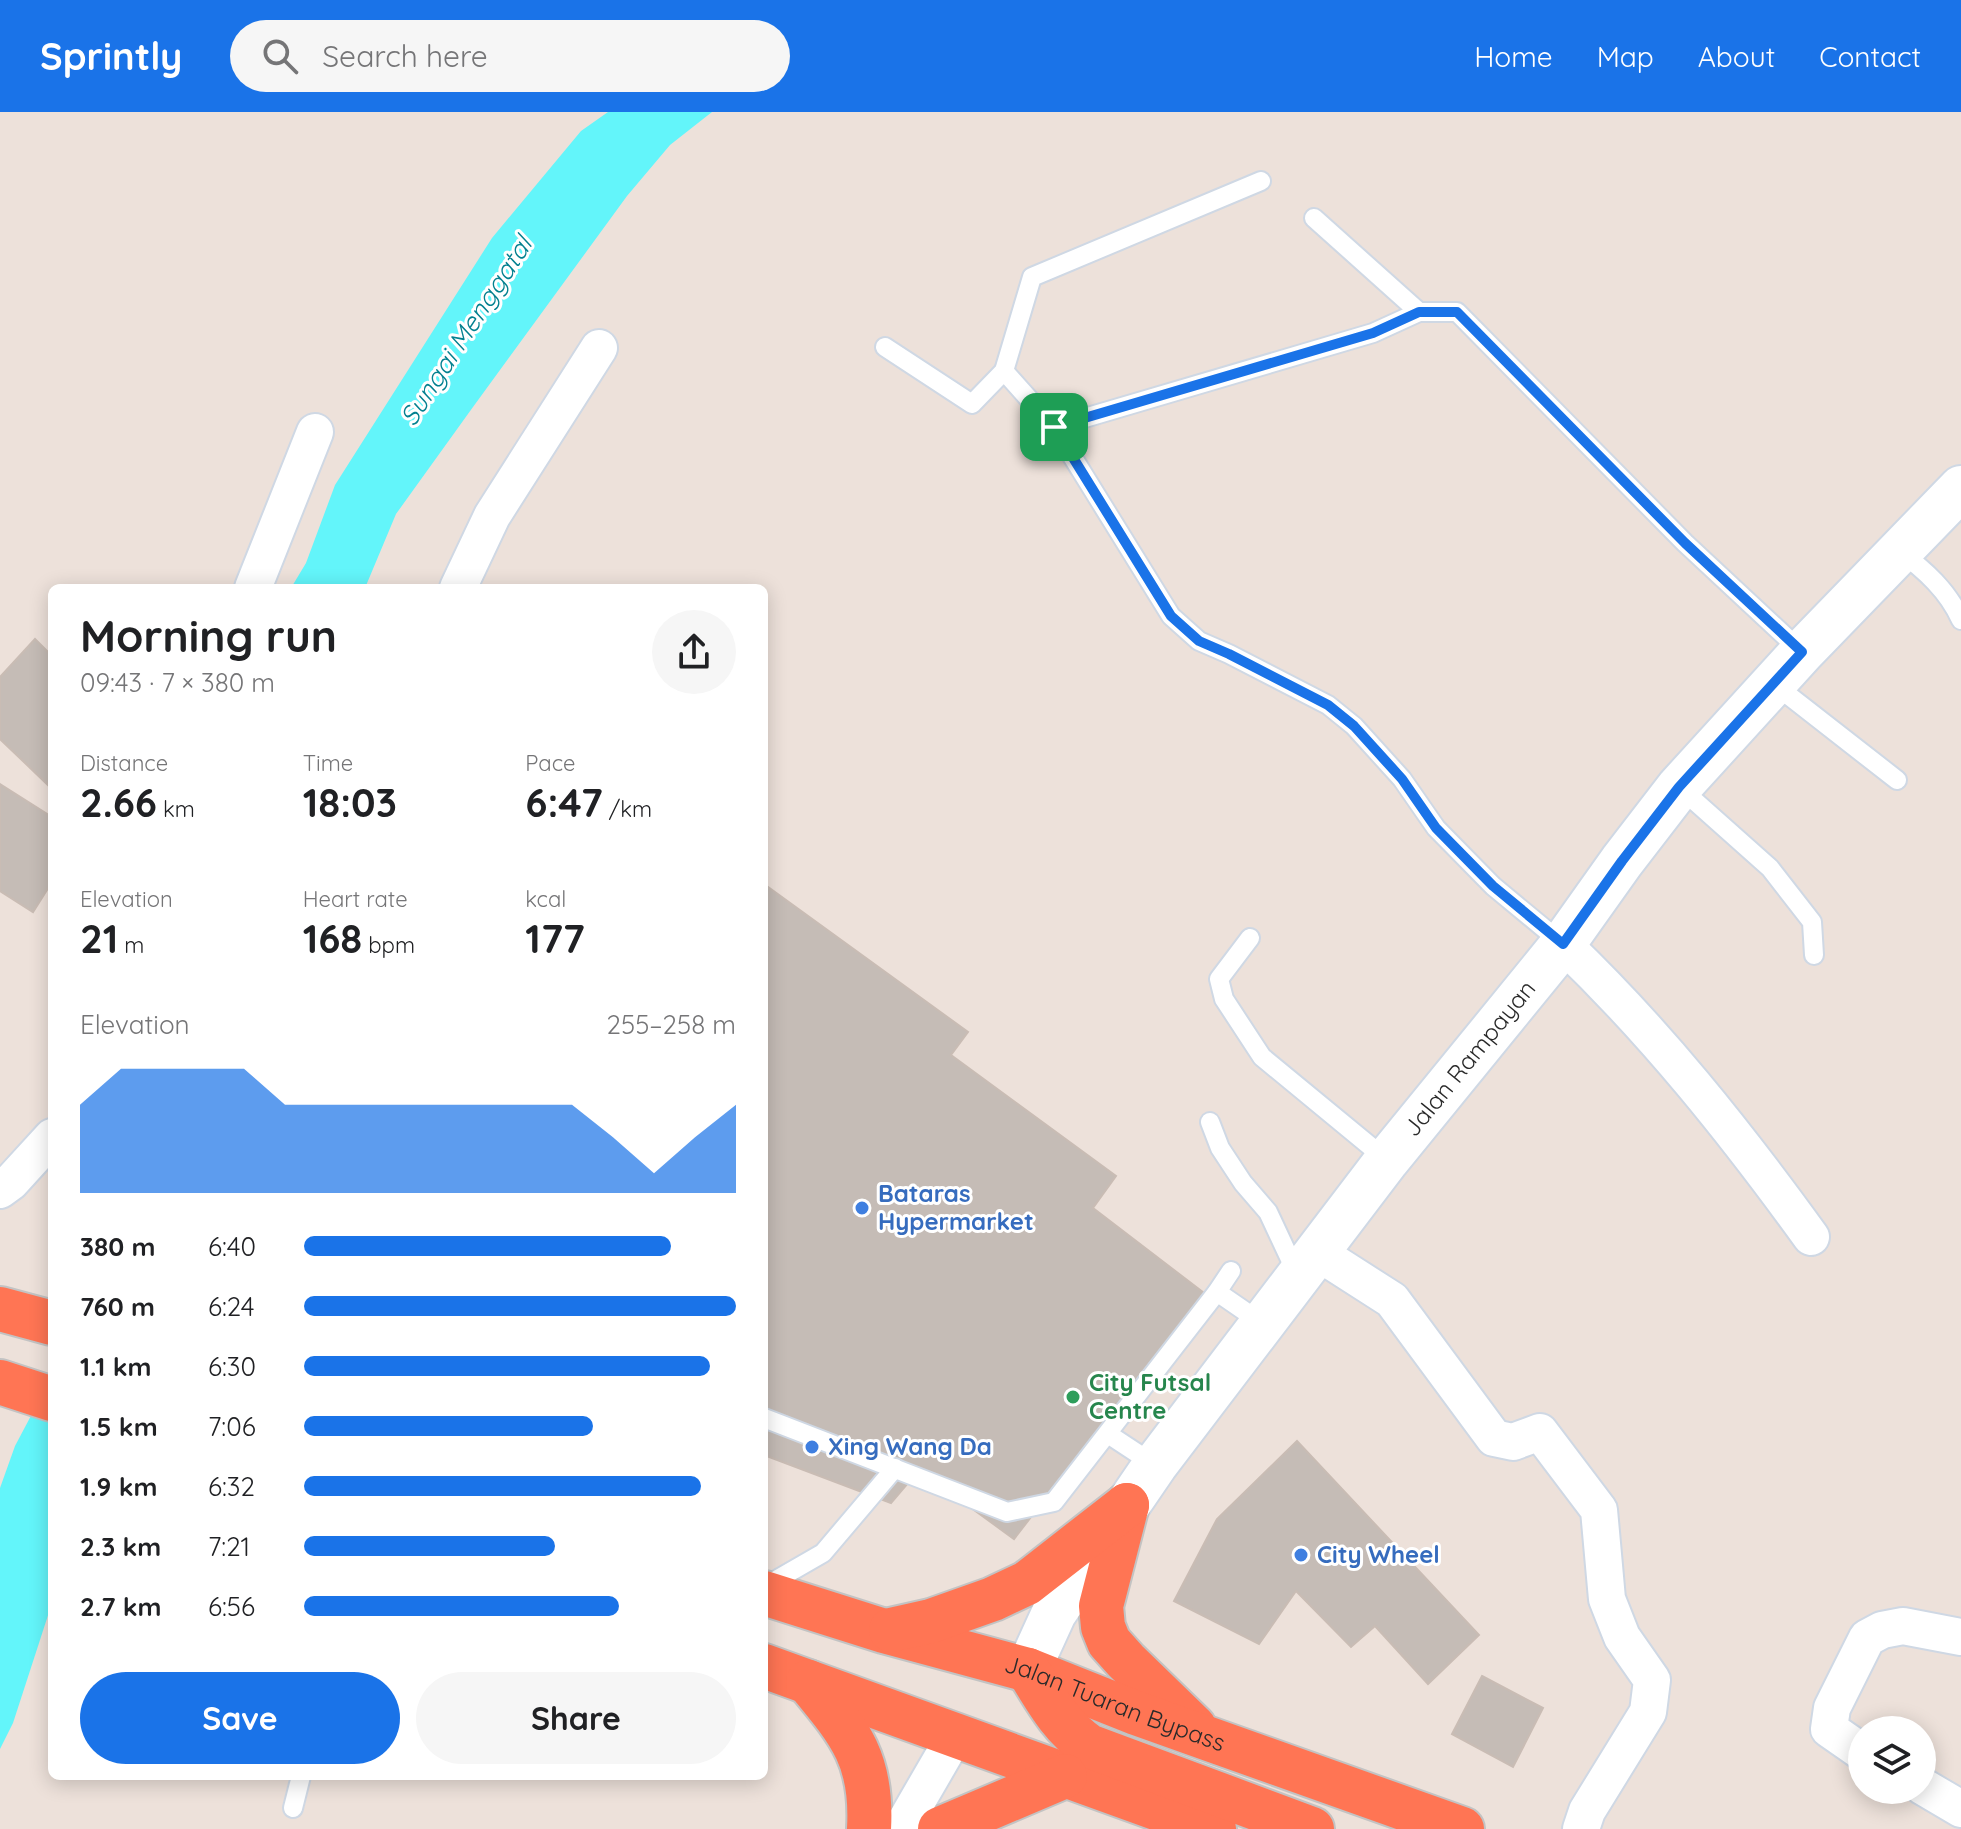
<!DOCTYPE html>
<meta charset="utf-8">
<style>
:root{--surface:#fff;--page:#f6f6f6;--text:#202124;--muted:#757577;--accent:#1a73e8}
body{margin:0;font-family:Quicksand,sans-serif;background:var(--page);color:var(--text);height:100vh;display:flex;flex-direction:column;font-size:30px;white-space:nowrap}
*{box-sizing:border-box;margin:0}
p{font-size:26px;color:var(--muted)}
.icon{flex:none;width:44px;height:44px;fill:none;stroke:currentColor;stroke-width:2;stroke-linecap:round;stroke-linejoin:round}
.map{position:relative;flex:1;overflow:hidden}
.panel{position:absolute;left:48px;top:472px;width:720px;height:1196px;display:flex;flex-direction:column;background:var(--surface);border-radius:12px;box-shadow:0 4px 20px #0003}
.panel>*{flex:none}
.fabs{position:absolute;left:1848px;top:1604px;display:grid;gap:16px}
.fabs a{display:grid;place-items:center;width:88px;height:88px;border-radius:50%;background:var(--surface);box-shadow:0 4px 20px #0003;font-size:40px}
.pin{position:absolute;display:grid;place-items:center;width:68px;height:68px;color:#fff;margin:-34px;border-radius:16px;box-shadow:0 4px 12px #0006}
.round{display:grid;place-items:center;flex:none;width:84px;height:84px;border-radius:42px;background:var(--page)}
.head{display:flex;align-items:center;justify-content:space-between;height:136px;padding:0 32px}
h1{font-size:44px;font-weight:700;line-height:60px}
.metrics{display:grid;grid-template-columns:repeat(3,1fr);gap:12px;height:136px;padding:8px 32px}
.metrics div{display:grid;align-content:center}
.metrics b{font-size:40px;font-weight:700}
.metrics small{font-size:22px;font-weight:400}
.metrics p{font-size:22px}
.chart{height:224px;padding:16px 32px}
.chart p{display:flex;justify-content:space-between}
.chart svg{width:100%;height:144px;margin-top:8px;fill:var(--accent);opacity:.7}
.button{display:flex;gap:16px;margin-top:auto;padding:16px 32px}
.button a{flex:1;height:92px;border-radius:48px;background:var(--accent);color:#fff;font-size:32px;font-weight:700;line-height:92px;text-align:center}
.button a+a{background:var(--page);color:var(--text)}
ul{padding:0 32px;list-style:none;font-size:26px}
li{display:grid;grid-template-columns:128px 96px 1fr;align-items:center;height:60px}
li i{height:20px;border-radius:10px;background:var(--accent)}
header{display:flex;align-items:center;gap:48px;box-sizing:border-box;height:112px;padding:0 40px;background:var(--accent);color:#fff}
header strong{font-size:38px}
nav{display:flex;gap:44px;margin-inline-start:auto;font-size:28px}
.search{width:560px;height:72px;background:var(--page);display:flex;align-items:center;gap:20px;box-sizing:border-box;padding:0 28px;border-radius:44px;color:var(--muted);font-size:30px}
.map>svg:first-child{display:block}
</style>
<header>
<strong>Sprintly</strong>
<div class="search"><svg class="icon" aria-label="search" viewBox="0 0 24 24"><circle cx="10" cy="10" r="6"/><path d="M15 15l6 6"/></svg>Search here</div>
<nav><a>Home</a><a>Map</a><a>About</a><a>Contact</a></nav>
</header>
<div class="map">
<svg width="1961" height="1717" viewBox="0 0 1961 1717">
<rect width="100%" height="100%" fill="#ede1da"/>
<g fill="#63f5fa">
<polygon points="608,0 712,0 670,33 627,84 473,295 396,402 365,476 291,476 306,451 335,373 492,126 581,19"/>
<polygon points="52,1264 52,1491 13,1611 0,1637 0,1376 15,1334"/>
</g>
<g fill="#c5bcb6" stroke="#c9bcb4" stroke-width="2">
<polygon points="35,527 52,544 52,673 50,675 0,627 0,565"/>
<polygon points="0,672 52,705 52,770 33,800 0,779"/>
<polygon points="764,772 968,920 951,943 1116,1064 1093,1096 1204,1181 1014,1427 919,1358 891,1391 764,1343"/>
<polygon points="1297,1329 1479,1523 1428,1572 1375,1514 1351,1535 1296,1479 1259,1532 1174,1489 1217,1407"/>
<polygon points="1482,1564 1543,1596 1513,1655 1452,1622"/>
</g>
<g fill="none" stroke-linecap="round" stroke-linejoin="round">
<defs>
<g id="lane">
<polyline points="1314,106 1419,200"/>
<polyline points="885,235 972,292 1004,259 1054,315 1171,504 1199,529 1229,542 1328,593 1354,614 1402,667 1436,716 1493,774 1563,832"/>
<polyline points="1004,259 1032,165 1261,69"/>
<polyline points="1054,315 1373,221 1419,200 1457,200 1685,431 1802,540"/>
<path d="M 1899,439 C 1925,458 1948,479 1961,508"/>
<polyline points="1774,572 1897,668"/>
<polyline points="1679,675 1770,756 1812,810 1814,843"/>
<polyline points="1250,826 1219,867 1224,887 1262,945 1387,1048"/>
<polyline points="1210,1010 1220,1036 1243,1071 1268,1100 1297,1162"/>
<polyline points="1217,1180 1262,1211"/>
<polyline points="764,1306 1007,1400 1054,1390 1217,1180 1231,1159"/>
<polyline points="1108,1322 1155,1353"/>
<polyline points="764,1475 823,1441 895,1356"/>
<polyline points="293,1696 301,1664"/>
</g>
<g id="street">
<polyline points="253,476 315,320"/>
<polyline points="458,476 492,404 599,236"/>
<path d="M 1563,832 C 1656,921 1735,1020 1811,1125"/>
<polyline points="0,1078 11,1070 52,1025"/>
<polyline points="1317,1140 1392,1188 1494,1326 1513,1330 1540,1320 1599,1398 1607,1487 1622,1525 1652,1568 1648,1600 1587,1699 1581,1717"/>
<polyline points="1862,1640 1829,1617 1832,1596 1867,1526 1882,1518 1903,1514 1961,1525"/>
<polyline points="1922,1674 1961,1697"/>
<polyline points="901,1717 956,1622"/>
</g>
<g id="secondary">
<path id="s1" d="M 1028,1558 L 1054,1501 L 1155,1353 L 1387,1048 L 1563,832 L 1622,749 L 1679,675 L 1802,540 L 1961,376"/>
</g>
<g id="highway">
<polyline points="0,1197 52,1211"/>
<polyline points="0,1270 52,1287"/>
<polyline points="1127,1393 1101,1494 1103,1515 1109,1530 1126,1549 1194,1615"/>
<path id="s2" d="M 764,1481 L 884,1519 L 1028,1558 L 1136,1601 L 1462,1717"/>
<polyline points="891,1518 931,1509 993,1487 1027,1471 1127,1393"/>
<polyline points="764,1554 1214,1717"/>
<path d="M 1028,1558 C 1046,1587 1060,1614 1089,1634 L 1312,1717"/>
<path d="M 808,1570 C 850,1621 873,1647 869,1717"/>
<polyline points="940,1717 1065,1664"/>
</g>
</defs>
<use href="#lane" stroke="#cfd8e4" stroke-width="22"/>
<use href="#street" stroke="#cfd8e4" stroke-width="40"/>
<use href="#secondary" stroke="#cfd8e4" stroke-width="48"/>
<use href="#highway" stroke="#c3c3c3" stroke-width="48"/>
<use href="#lane" stroke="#fff" stroke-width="18"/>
<use href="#street" stroke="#fff" stroke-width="36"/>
<use href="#secondary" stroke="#fff" stroke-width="44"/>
<use href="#highway" stroke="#ff7554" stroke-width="44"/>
</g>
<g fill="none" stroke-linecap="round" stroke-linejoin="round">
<defs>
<polygon id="route" points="1419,200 1457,200 1685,431 1802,540 1679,675 1622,749 1563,832 1493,774 1436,716 1402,667 1354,614 1328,593 1229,542 1199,529 1171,504 1054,315 1373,221"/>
</defs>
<use href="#route" stroke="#fff" stroke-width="16"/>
<use href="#route" stroke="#1a73e8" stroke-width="10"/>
</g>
<g fill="#3f7fe0" stroke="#fff" stroke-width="3">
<circle cx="862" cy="1096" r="8"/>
<circle cx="812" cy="1335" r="8"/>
<circle cx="1301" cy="1443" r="8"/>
</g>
<circle fill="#2e9e5b" stroke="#fff" stroke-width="3" cx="1073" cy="1285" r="8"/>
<g text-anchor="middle" stroke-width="6" stroke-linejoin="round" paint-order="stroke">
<g font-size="24" fill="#2a2a2a" stroke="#fff">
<text dy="8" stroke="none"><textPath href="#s1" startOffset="756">Jalan Rampayan</textPath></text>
<text dy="8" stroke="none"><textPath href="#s2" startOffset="368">Jalan Tuaran Bypass</textPath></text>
</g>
<g font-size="24" font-weight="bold" fill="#366cbe" stroke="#fff" text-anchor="start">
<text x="878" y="1090">Bataras<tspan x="878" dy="28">Hypermarket</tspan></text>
<text x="828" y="1343">Xing Wang Da</text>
<text x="1317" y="1451">City Wheel</text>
</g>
<g font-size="24" font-weight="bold" fill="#27864d" stroke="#fff" text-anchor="start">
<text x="1089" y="1279">City Futsal<tspan x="1089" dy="28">Centre</tspan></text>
</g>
<g font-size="26" font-style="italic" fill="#038190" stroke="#fff">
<text transform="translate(466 219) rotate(-57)" y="9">Sungai Menggatal</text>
</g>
</g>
</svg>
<div class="fabs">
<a><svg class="icon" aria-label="layers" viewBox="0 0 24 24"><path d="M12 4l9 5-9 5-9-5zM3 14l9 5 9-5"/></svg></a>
</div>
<div class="pin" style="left:1054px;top:315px;background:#1e9e55"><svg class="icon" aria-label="arrive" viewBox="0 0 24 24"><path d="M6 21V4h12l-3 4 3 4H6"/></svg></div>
<section class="panel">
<div class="head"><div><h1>Morning run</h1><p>09:43 · 7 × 380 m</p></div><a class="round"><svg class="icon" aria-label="share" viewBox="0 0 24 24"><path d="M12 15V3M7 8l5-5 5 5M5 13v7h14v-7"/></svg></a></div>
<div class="metrics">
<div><p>Distance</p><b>2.66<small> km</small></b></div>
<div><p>Time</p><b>18:03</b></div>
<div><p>Pace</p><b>6:47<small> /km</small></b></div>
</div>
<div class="metrics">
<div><p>Elevation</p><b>21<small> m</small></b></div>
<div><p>Heart rate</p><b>168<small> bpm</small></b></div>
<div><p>kcal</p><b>177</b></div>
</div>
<div class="chart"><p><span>Elevation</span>255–258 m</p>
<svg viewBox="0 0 160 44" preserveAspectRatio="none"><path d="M0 44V17L10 6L20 6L30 6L40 6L50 17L60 17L70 17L80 17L90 17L100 17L110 17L120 17L130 27L140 38L150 27L160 17V44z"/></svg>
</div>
<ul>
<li><b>380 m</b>6:40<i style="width:85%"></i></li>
<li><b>760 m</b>6:24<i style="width:100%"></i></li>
<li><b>1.1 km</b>6:30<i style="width:94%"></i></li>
<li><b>1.5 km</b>7:06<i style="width:67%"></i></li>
<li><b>1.9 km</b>6:32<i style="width:92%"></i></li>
<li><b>2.3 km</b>7:21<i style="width:58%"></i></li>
<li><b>2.7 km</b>6:56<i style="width:73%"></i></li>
</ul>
<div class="button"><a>Save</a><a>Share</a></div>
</section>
</div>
